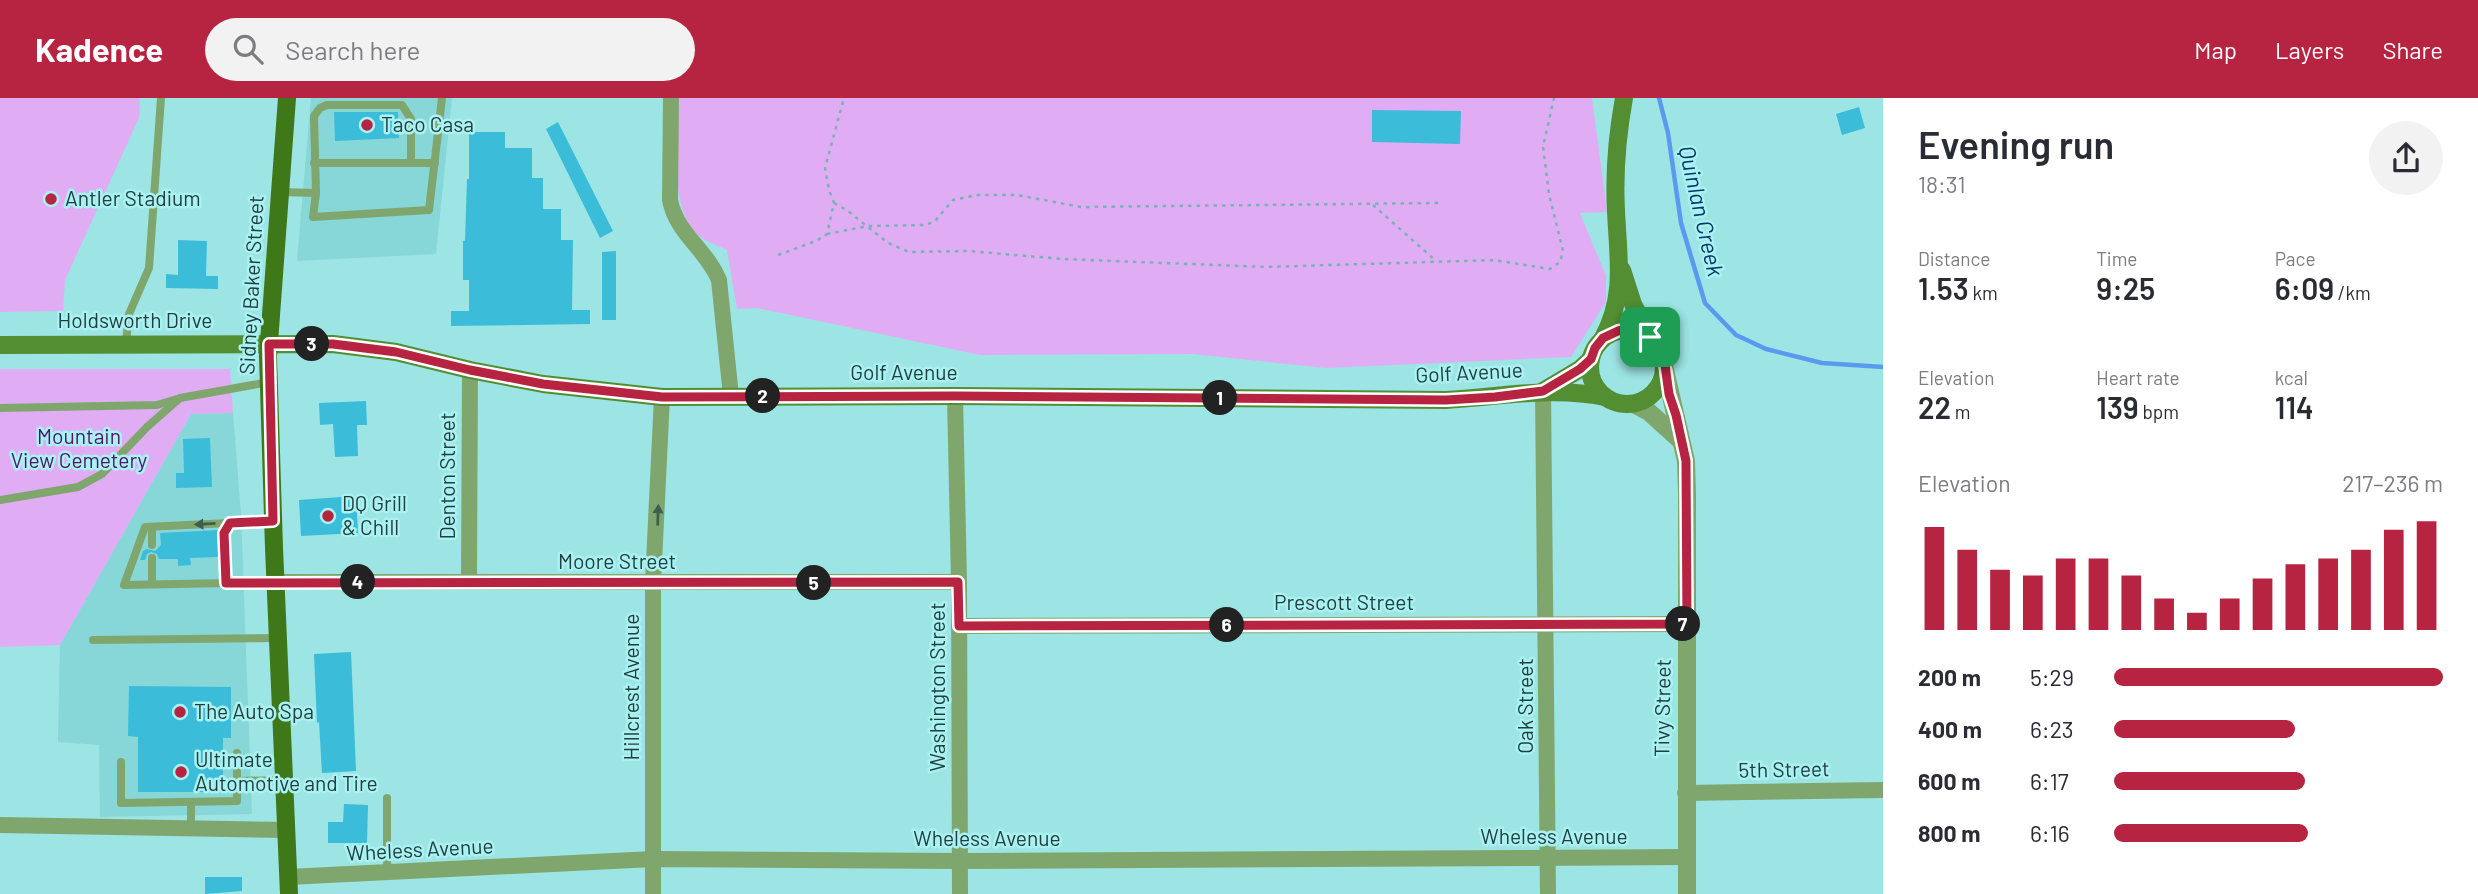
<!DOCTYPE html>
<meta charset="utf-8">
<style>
:root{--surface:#fff;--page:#f2f2f3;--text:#2b2b33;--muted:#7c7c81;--accent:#b62441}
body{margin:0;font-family:Barlow,sans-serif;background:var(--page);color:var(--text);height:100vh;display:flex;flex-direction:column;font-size:26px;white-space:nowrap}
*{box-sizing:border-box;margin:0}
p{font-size:23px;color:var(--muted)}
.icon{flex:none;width:38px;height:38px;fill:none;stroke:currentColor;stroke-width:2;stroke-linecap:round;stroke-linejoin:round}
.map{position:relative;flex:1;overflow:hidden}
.panel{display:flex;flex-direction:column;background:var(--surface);width:595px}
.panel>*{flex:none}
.pin{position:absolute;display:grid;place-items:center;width:60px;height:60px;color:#fff;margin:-30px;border-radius:14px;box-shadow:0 4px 10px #0006}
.km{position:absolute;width:35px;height:35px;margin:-18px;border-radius:50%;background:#222;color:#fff;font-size:19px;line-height:35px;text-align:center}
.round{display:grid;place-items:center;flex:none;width:74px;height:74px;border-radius:37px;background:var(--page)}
.overview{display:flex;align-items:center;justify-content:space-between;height:119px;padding:0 35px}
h1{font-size:38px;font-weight:600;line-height:52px}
.figures{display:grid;grid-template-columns:repeat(3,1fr);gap:10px;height:119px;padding:7px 35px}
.figures div{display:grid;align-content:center}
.figures b{font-size:30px;font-weight:600}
.figures small{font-size:19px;font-weight:400}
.figures p{font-size:19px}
.chart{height:196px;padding:14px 35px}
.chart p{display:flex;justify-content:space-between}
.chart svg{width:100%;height:126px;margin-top:7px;stroke:var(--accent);stroke-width:6}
ul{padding:0 35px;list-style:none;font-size:23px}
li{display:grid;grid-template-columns:112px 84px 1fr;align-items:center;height:52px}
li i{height:18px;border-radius:9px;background:var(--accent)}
header{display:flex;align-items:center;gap:42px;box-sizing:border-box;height:98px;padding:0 35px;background:var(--accent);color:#fff}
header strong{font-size:33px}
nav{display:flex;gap:38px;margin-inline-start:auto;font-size:24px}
.search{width:490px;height:63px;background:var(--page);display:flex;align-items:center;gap:18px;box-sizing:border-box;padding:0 24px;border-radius:38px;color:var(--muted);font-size:26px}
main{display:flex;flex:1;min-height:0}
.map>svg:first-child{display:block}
</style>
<header>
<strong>Kadence</strong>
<div class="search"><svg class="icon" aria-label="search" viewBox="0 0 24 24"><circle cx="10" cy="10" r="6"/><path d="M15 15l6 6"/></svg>Search here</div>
<nav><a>Map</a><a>Layers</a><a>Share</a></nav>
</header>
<main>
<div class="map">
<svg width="1883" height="796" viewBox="0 0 1883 796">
<rect width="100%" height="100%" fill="#9de4e4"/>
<g fill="#87d7d8">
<polygon points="311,0 452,0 436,156 297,163"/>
<polygon points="233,315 241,416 252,716 100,719 99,647 58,644 60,547 191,316"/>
</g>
<g fill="#e0adf5">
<polygon points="0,0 140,0 139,20 65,182 63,213 0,214"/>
<path d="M 679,0 L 1592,0 L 1607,114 L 1580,115 L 1606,178 L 1606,204 L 1571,259 L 1326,270 L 1192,256 L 980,257 L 757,210 L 737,211 L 727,152 C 719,148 709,145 702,140 C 666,114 678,39 679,0 Z"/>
<polygon points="0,271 230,271 233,315 191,316 60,547 0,549"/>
</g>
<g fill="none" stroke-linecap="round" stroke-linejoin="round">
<polyline stroke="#599af0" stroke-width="4.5" points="1659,0 1668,35 1681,125 1705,205 1736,237 1766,251 1822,265 1883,269"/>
</g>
<g fill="#3bbcd9">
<polygon points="1859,9 1865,30 1842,37 1836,16"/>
<polygon points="1372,12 1461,13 1460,46 1372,44"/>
<polygon points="334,14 398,14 399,40 335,43"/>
<polygon points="558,24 613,133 600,140 546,31"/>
<polygon points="469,34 505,34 505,50 532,50 532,80 543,80 543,111 561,111 561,142 573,142 572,212 590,212 590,226 451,228 451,213 469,213 469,182 463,182 463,143 465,143 467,81 469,81"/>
<polygon points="178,142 207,143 206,178 218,178 218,191 166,190 166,176 178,177"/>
<polygon points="616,153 616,222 602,222 602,154"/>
<polygon points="366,303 367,327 357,327 358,358 335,359 333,326 320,327 319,305"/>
<polygon points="210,340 212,389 176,390 176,375 184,375 183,341"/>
<polygon points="356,398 358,435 301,438 299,402"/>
<polygon points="218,432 218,459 190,460 191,467 178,468 178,461 159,461 157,456 151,454 147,456 145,462 140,462 143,453 147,451 155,453 161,447 160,435"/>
<polygon points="351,554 356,673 322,675 319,624 317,625 314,556"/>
<polygon points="129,588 231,589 231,640 223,640 223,694 138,694 138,639 128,638"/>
<polygon points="344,706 368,707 367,745 328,745 328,724 343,724"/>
<polygon points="205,779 242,779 242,793 205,796"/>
</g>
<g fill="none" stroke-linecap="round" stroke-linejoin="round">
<g stroke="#78b2b2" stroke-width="2.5" stroke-dasharray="3.5 5" stroke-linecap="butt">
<polyline points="834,105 848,113 888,145 909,154 969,153 1062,161 1267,169 1494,162 1550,171 1560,164 1563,153 1549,96 1543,49 1554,0"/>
<polyline points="1373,107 1436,163"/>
<polyline points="827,136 868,128 926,127 935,123 953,102 976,97 1017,97 1081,109 1439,105"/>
<polyline points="778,157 816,143 827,136 834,105 829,92 825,70 844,0"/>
</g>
<g stroke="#7fa76d" stroke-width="8">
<polyline points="314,65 435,65"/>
<polyline points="411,65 411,21 402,7 327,7 320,10 314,18 316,95 313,119 429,112 442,0"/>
<polyline points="280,94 316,95"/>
<polyline points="126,245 129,216 149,170 161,0"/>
<polyline points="0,310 157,307 177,301"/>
<polyline points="0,402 78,389 102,376 147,329 180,300 269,284"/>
<polyline points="273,423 145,429 124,487 275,484"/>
<polyline points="152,447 152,429"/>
<polyline points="226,485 224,435 230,425"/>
<polyline points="152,486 152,460"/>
<polyline points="93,542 278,540"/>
<polyline points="121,664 121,705 237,703 237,655"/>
<polyline points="238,683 284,682"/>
<polyline points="387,700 387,775"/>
<polyline points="191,704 191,730"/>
</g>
<g stroke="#7fa76d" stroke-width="16">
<path d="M 671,0 L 670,102 C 676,135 707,152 719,182 L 731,298"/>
<polyline points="1543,293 1548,796"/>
<polyline points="955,298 959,484 960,796"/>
<polyline points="469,483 470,272"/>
<polyline points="275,484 959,484"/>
<polyline points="959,528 1687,526"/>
<polyline points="1685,695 1883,692"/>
<polyline points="0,727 286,732"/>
<polyline points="288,779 653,761 959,763 1687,759"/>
<polyline points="653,796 653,485 662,299"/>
</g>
<g stroke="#7fa76d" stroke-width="18">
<polyline points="1665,272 1686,363 1687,395 1687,796"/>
<polyline points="1634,306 1649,314 1680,342"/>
</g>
<g stroke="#538e32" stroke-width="18">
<polyline points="1622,172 1633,206 1650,239"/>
<circle cx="1627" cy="269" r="37"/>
<path d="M 1603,240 C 1626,197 1618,160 1616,113 C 1614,75 1617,38 1624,0"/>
<path d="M 0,247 L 333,246 L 396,254 L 470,272 L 543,286 L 662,299 L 955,298 L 1446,302 C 1500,299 1553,288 1605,299"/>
<polyline points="1543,293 1580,271 1591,261"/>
</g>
<polyline stroke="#3e7818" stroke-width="18" points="287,0 268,258 274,450 289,796"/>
</g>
<defs><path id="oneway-solid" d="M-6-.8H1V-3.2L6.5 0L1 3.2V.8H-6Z" transform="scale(1.75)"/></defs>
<g fill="#3e5e4e">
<use href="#oneway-solid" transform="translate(658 417) rotate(-88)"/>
<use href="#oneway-solid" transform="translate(205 426) rotate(177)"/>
</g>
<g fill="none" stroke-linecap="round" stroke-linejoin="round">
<defs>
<polygon id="route" points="1629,231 1650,239 1658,248 1664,260 1669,296 1676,317 1686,363 1687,526 959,528 958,484 226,485 224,435 230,425 273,423 269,246 333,246 396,254 470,272 543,286 662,299 955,298 1446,302 1495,299 1543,293 1580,271 1591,261 1595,250 1603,240 1618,233"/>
</defs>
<use href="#route" stroke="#fff" stroke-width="14"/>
<use href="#route" stroke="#b62441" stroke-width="9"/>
</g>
<g fill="#b62441" stroke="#aaf2f2" stroke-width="2.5">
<circle cx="367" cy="27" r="7"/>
<circle cx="51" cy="101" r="7"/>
<circle cx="328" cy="418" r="7"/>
<circle cx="180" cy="614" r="7"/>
<circle cx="181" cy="674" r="7"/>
</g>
<g text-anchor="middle" stroke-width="5" stroke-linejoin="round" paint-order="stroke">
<g font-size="21" fill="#223f40" stroke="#aaf2f2" text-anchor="start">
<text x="381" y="34">Taco Casa</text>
<text x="65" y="108">Antler Stadium</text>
<text x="342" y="413">DQ Grill<tspan x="342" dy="24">&amp; Chill</tspan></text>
<text x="194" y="621">The Auto Spa</text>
<text x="195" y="669">Ultimate<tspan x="195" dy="24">Automotive and Tire</tspan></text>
</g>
<g font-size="21" fill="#223f40" stroke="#aaf2f2">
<text transform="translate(252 187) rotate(-87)" y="7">Sidney Baker Street</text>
<text x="135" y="230">Holdsworth Drive</text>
<text x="904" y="282">Golf Avenue</text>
<text transform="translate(1469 275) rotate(-3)" y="7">Golf Avenue</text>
<text transform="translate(448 378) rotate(-90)" y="7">Denton Street</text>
<text x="617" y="471">Moore Street</text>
<text x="1344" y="512">Prescott Street</text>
<text transform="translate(632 589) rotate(-90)" y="7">Hillcrest Avenue</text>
<text transform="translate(938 589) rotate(-90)" y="7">Washington Street</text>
<text transform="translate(1526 608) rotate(-90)" y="7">Oak Street</text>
<text transform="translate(1663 610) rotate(-89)" y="7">Tivy Street</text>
<text transform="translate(1784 672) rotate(-1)" y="7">5th Street</text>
<text x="1554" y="746">Wheless Avenue</text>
<text x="987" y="748">Wheless Avenue</text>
<text transform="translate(420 752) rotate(-3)" y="7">Wheless Avenue</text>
</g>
<g font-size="21" fill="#511365" stroke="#aaf2f2">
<text x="79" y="346">Mountain<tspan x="79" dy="24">View Cemetery</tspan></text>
</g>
<g font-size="23" font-style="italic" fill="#08366b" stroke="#aaf2f2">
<text transform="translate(1701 113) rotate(77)" y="8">Quinlan Creek</text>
</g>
</g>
</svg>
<div class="pin" style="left:1650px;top:239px;background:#1e9e55"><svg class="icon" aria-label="arrive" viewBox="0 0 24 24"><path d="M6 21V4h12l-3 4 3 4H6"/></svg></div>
<b class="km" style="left:1220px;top:300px">1</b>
<b class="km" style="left:763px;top:298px">2</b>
<b class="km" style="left:312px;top:246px">3</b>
<b class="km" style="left:358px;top:484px">4</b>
<b class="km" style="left:814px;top:485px">5</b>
<b class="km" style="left:1227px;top:527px">6</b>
<b class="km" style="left:1683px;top:526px">7</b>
</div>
<section class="panel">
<div class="overview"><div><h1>Evening run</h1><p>18:31</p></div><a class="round"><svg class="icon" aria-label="share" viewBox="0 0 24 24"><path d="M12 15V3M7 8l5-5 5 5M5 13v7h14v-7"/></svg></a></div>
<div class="figures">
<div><p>Distance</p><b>1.53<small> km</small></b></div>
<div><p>Time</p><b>9:25</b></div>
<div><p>Pace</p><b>6:09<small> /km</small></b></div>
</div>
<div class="figures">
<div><p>Elevation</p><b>22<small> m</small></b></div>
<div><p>Heart rate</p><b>139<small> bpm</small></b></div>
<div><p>kcal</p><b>114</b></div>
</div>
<div class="chart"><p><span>Elevation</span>217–236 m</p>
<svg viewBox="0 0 160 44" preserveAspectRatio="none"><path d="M5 44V8M15 44V16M25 44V23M35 44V25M45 44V19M55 44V19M65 44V25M75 44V33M85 44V38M95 44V33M105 44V26M115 44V21M125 44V19M135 44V16M145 44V9M155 44V6"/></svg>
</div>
<ul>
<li><b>200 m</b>5:29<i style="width:100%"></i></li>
<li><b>400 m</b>6:23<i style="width:55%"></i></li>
<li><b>600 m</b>6:17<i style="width:58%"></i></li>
<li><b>800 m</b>6:16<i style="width:59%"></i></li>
</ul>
</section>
</main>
